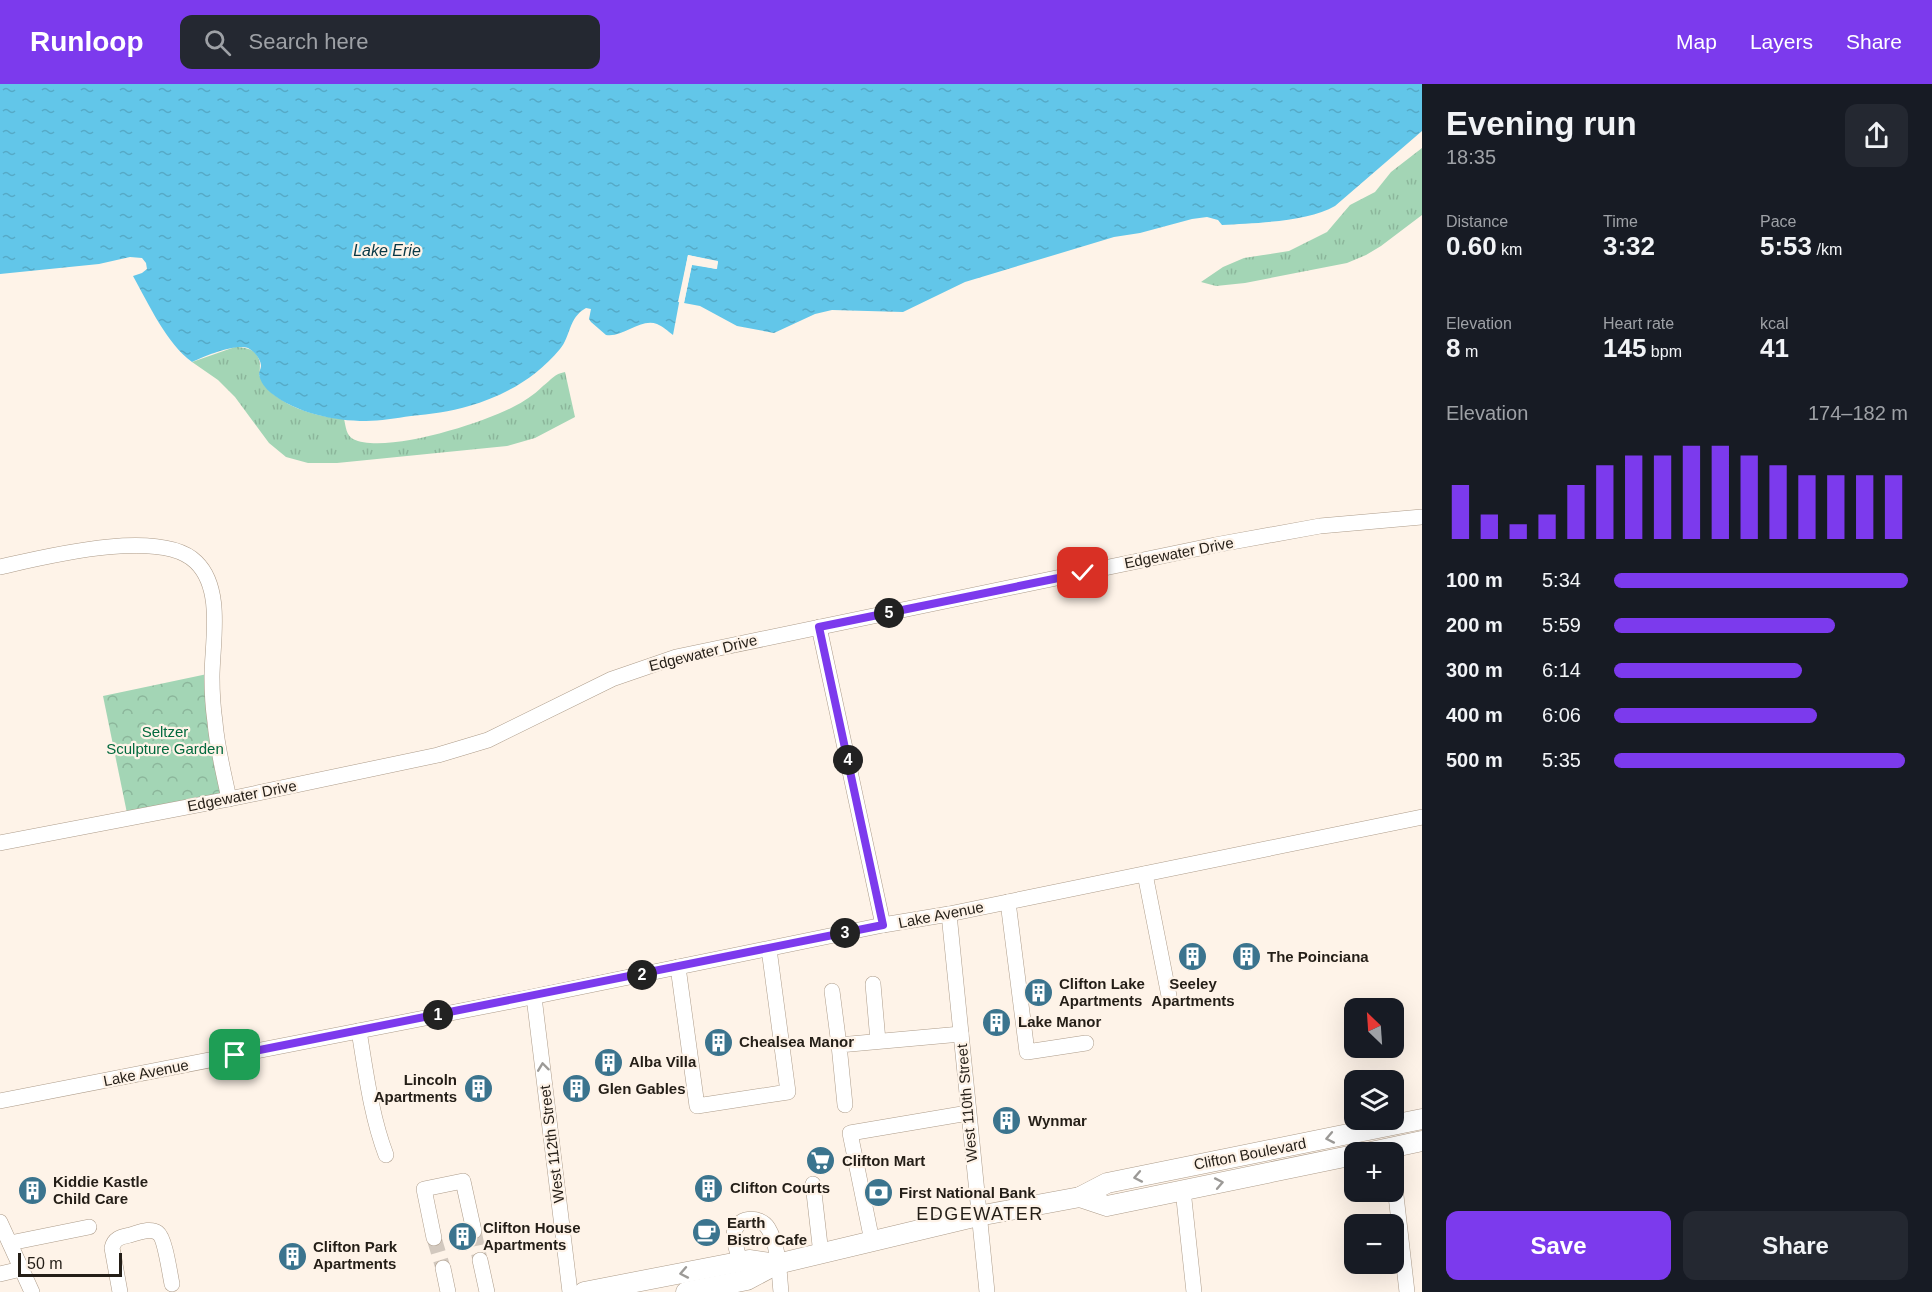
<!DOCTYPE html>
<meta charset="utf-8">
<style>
:root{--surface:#171b24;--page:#242831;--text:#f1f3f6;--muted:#9ea1a6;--accent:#7c3aed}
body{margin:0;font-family:Helvetica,sans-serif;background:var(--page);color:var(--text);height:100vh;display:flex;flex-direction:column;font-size:22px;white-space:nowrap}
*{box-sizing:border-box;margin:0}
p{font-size:20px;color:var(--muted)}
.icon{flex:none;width:33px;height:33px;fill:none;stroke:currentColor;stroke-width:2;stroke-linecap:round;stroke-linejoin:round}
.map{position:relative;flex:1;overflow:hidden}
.sheet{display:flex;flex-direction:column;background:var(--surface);width:510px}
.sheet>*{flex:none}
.needle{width:39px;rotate:335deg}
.fabs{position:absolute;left:1344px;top:914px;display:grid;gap:12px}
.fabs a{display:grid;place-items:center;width:60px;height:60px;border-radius:12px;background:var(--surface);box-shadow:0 6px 24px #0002;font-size:30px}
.scale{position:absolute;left:18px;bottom:15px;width:104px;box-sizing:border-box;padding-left:6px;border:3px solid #241e17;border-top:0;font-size:16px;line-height:21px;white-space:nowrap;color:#241e17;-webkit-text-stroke:4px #fef3e8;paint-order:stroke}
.pin{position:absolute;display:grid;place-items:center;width:51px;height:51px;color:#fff;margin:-26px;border-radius:12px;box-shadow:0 3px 9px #0006}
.km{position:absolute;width:30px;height:30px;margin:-15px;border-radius:50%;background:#222;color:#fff;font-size:16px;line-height:30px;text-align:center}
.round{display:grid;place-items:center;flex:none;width:63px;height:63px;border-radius:12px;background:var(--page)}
.summary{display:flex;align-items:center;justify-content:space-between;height:102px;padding:0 24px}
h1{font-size:33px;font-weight:700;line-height:45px}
.figures{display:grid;grid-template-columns:repeat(3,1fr);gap:9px;height:102px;padding:6px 24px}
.figures div{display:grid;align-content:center}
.figures b{font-size:26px;font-weight:700}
.figures small{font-size:16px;font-weight:400}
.figures p{font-size:16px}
.chart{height:168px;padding:12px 24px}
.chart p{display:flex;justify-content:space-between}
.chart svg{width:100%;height:108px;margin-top:6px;stroke:var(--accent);stroke-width:6}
.button{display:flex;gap:12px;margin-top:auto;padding:12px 24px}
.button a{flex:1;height:69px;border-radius:12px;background:var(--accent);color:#fff;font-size:24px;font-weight:700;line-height:69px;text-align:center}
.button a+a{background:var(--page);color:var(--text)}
ul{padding:0 24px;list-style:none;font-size:20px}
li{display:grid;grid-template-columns:96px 72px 1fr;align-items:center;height:45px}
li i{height:15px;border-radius:8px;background:var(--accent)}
header{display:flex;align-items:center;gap:36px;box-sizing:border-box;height:84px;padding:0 30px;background:var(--accent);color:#fff}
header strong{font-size:28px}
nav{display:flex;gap:33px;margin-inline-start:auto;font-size:21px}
.search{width:420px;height:54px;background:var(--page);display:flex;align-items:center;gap:15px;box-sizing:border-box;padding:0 21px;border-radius:12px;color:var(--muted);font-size:22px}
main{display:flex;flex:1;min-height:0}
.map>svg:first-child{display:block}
</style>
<header>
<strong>Runloop</strong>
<div class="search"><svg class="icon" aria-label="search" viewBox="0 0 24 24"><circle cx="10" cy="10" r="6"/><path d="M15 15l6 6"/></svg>Search here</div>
<nav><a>Map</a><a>Layers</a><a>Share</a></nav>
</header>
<main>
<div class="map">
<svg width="1422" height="1208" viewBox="0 0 1422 1208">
<defs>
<pattern id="grass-tufts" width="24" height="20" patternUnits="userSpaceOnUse" patternTransform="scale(1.5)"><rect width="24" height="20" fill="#a3d5b5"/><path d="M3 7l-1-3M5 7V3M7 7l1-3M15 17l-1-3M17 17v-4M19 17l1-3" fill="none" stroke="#8cb69b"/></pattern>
<pattern id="park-crowns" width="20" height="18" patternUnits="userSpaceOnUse" patternTransform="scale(1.5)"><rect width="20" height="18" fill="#a3d5b5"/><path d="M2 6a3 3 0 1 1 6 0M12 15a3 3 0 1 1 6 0" fill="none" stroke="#8cb69b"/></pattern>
<pattern id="water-ripples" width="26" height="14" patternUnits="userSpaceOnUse" patternTransform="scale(1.5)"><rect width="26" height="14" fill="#62c6e9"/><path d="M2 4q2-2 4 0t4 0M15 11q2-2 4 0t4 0" fill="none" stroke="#55aac7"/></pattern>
</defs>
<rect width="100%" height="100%" fill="#fef3e8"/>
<g fill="url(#grass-tufts)">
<polygon points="1422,64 1422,131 1381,162 1366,171 1347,179 1245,199 1216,202 1201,198 1223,183 1244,174 1289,167 1327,148 1350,121 1375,108 1391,88"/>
<path d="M 235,263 C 254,263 263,271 259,291 C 263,297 267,306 273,310 C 293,326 320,333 344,335 C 346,343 346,351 353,355 C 384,371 483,339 513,323 C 523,318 534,311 543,302 C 552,295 554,290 565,288 L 575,333 L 535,354 L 507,362 L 337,379 L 308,379 L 286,373 L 269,359 L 235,313 L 218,296 L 192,278 Z"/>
</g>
<polygon fill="url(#park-crowns)" points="212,589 229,715 128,734 103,612"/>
<path fill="url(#water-ripples)" d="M 0,0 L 1422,0 L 1422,47 L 1335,122 C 1308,138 1254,139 1222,141 L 1218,136 L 1207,133 L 1192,135 L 1140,149 L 1114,153 L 965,198 L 903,228 L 832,226 L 815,230 L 774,249 L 737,242 L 700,222 L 684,219 L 692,180 L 716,185 L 718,178 L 688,171 L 673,251 C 668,247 662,242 657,240 C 640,234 623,254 606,251 L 591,238 L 589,235 L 591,225 L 586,224 C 568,234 571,252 560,265 C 536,294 504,312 469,322 C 450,328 430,330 411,332 C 396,334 380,337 366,337 C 334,337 296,329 271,309 C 266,305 260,298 259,290 C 259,287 261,285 261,282 C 261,275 254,267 248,264 C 235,259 205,272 192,278 C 167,260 148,219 133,192 L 142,189 L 147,185 L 146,179 L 142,174 L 130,173 L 99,180 L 0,190 Z"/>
<polygon fill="#fef3e8" points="688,171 718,177 717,185 692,181 684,219 678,218"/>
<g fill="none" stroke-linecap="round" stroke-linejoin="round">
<g stroke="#d2c8be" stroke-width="15" stroke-dasharray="15 8" stroke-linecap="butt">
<polyline points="474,1147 480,1176"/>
<polyline points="434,1154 443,1184"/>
</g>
<defs>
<g id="minor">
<path d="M 0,483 C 44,473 161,443 196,478 C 224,505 212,559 212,593 C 212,608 213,624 215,638 C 217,664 224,690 229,715"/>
<polyline points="819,543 883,841"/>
<polyline points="0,759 229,715 438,671 488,656 612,595 676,573 1215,461 1320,442 1422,433"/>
<polyline points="1145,790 1169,912"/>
<polyline points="1008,818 1027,968 1086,959"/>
<polyline points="949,830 987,1208"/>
<polyline points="678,883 697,1022 788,1008 769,865"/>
<polyline points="873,900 878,957"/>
<polyline points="832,907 839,961"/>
<polyline points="534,913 570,1208"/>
<path d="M 359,947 C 366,989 371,1031 386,1071"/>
<polyline points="0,1017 522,915 883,841 949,830 1422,733"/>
<polyline points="845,1021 839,961 961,950"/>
<polyline points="1394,1094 1407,1208"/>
<polyline points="813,1100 821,1170"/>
<polyline points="1183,1106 1194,1208"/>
<polyline points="0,1138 32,1208"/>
<polyline points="434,1154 424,1105 463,1097 474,1147"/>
<polyline points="872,1157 850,1049 968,1029"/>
<polyline points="10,1159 89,1143"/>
<polyline points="480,1176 487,1208"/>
<path d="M 740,1178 C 738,1169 734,1159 734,1151 C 735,1132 760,1131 768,1144 C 779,1162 779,1189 781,1208"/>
<polyline points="443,1184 448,1208"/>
<polyline points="0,1190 21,1185"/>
<path d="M 120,1208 L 112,1164 C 114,1154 121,1153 130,1151 C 138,1149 150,1143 158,1149 C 165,1154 170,1191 172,1200"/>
</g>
<g id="major">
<polyline points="1371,1068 1422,1057"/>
<polyline points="1080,1113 1107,1122 1354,1071"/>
<polyline points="584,1208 749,1176 777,1180"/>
<polyline points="686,1208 747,1196 777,1180 978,1132 1080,1113 1107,1099 1422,1035"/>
</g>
</defs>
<use href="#minor" stroke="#ad9c8a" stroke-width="16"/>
<use href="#major" stroke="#ad9c8a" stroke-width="21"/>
<use href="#minor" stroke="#fff" stroke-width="15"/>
<use href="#major" stroke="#fff" stroke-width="20"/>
</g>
<defs><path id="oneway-chevron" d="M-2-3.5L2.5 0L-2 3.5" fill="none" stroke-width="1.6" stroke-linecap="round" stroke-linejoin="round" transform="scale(1.5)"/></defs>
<g stroke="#9c9a97">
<use href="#oneway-chevron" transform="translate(543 983) rotate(-97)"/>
<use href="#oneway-chevron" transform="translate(1330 1054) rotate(169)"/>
<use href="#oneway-chevron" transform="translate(1138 1093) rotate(169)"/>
<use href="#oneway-chevron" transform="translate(1219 1099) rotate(-11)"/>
<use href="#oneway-chevron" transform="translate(684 1189) rotate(169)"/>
</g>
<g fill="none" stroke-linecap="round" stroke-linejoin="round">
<defs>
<polyline id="route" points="235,971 883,841 819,543 1083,489"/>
</defs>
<use href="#route" stroke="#fff" stroke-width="12"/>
<use href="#route" stroke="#7c3aed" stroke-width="8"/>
</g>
<defs>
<symbol id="building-disc" viewBox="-11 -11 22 22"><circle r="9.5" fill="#3b748e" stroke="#fef3e8"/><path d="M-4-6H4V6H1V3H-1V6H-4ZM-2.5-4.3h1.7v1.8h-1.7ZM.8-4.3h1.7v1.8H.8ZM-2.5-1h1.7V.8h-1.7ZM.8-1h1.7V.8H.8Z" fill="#fff"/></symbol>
<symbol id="supermarket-disc" viewBox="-11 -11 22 22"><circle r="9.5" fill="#3b748e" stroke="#fef3e8"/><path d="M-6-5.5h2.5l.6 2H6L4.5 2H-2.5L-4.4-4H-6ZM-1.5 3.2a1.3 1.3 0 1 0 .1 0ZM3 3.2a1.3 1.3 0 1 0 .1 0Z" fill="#fff"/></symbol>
<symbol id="bank-disc" viewBox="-11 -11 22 22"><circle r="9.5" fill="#3b748e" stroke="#fef3e8"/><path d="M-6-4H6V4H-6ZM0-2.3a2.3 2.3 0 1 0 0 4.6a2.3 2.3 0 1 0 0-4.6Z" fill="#fff"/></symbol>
<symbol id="cafe-disc" viewBox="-11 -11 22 22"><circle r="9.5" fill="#3b748e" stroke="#fef3e8"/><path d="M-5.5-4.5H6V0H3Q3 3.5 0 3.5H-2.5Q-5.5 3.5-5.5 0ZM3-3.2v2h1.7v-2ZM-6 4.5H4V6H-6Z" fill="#fff"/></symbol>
</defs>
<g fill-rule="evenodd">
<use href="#building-disc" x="1176" y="856" width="33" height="33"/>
<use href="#building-disc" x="1230" y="856" width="33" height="33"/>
<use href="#building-disc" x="1022" y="892" width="33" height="33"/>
<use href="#building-disc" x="980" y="922" width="33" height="33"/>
<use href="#building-disc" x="702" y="942" width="33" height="33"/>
<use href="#building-disc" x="592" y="962" width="33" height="33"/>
<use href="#building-disc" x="462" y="988" width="33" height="33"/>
<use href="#building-disc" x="560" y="988" width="33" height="33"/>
<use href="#building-disc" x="990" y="1020" width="33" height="33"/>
<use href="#supermarket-disc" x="804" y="1060" width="33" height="33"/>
<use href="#building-disc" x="692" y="1088" width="33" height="33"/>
<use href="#building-disc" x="16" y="1090" width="33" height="33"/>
<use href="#bank-disc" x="862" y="1092" width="33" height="33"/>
<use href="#cafe-disc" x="690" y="1132" width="33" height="33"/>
<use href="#building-disc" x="446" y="1136" width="33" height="33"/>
<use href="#building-disc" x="276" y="1156" width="33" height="33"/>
</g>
<g text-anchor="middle" stroke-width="4.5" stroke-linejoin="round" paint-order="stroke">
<g font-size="15" fill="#241e17" stroke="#fef3e8">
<text transform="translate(1179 469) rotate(-11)" y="5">Edgewater Drive</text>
<text transform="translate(703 569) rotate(-14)" y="5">Edgewater Drive</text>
<text transform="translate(242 712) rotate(-11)" y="5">Edgewater Drive</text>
<text transform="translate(941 831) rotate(-11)" y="5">Lake Avenue</text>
<text transform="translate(146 989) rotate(-11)" y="5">Lake Avenue</text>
<text transform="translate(967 1019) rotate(-95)" y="5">West 110th Street</text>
<text transform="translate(552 1060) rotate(-97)" y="5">West 112th Street</text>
<text transform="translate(1250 1070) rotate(-11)" y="5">Clifton Boulevard</text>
</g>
<g font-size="15" fill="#02693d" stroke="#fef3e8">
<text x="165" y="653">Seltzer<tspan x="165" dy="17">Sculpture Garden</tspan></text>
</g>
<g font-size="15" font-weight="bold" fill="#241e17" stroke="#fef3e8" text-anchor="start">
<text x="1267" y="878">The Poinciana</text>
<text x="1059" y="905">Clifton Lake<tspan x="1059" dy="17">Apartments</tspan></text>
<text x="1193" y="905" text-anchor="middle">Seeley<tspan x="1193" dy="17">Apartments</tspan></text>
<text x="1018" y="943">Lake Manor</text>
<text x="739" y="963">Chealsea Manor</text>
<text x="629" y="983">Alba Villa</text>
<text x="457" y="1001" text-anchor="end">Lincoln<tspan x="457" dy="17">Apartments</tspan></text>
<text x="598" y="1010">Glen Gables</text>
<text x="1028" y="1042">Wynmar</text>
<text x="842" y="1082">Clifton Mart</text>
<text x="53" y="1103">Kiddie Kastle<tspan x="53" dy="17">Child Care</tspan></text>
<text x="730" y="1109">Clifton Courts</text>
<text x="899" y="1114">First National Bank</text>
<text x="727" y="1144">Earth<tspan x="727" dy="17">Bistro Cafe</tspan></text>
<text x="483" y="1149">Clifton House<tspan x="483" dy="17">Apartments</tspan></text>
<text x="313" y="1168">Clifton Park<tspan x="313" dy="17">Apartments</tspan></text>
</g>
<g font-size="16" font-style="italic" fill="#083846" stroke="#fef3e8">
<text x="387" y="172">Lake Erie</text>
</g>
<g font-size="18" letter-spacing="1.5" fill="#241e17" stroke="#fef3e8">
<text x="980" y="1136">EDGEWATER</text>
</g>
</g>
</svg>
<div class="fabs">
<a><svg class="needle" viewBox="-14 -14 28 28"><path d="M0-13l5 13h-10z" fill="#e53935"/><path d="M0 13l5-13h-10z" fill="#9ea1a6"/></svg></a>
<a><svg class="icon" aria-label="layers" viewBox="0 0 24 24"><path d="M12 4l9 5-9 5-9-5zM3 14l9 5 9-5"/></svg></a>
<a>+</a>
<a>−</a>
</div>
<div class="scale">50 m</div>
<div class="pin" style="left:235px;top:971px;background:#1e9e55"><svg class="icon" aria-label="arrive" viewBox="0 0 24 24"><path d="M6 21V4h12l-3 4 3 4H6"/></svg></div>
<div class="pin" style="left:1083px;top:489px;background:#d93025"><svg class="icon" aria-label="check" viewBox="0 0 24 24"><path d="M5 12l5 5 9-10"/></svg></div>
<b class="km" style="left:438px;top:931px">1</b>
<b class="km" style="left:642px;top:891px">2</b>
<b class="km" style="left:845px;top:849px">3</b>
<b class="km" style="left:848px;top:676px">4</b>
<b class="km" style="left:889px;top:529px">5</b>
</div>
<section class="sheet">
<div class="summary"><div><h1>Evening run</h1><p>18:35</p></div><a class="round"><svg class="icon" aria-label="share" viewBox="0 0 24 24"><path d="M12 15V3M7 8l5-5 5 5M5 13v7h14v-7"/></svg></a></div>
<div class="figures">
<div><p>Distance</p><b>0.60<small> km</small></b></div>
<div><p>Time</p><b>3:32</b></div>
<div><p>Pace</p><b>5:53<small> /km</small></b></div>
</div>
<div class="figures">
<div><p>Elevation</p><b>8<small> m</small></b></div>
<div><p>Heart rate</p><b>145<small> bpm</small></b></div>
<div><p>kcal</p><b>41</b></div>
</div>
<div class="chart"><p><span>Elevation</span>174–182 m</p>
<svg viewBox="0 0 160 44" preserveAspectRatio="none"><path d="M5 44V22M15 44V34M25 44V38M35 44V34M45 44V22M55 44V14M65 44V10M75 44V10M85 44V6M95 44V6M105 44V10M115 44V14M125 44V18M135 44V18M145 44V18M155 44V18"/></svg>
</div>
<ul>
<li><b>100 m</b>5:34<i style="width:100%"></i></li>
<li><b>200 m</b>5:59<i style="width:75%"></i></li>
<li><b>300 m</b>6:14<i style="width:64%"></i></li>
<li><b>400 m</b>6:06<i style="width:69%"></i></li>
<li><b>500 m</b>5:35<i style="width:99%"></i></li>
</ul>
<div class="button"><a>Save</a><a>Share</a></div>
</section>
</main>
